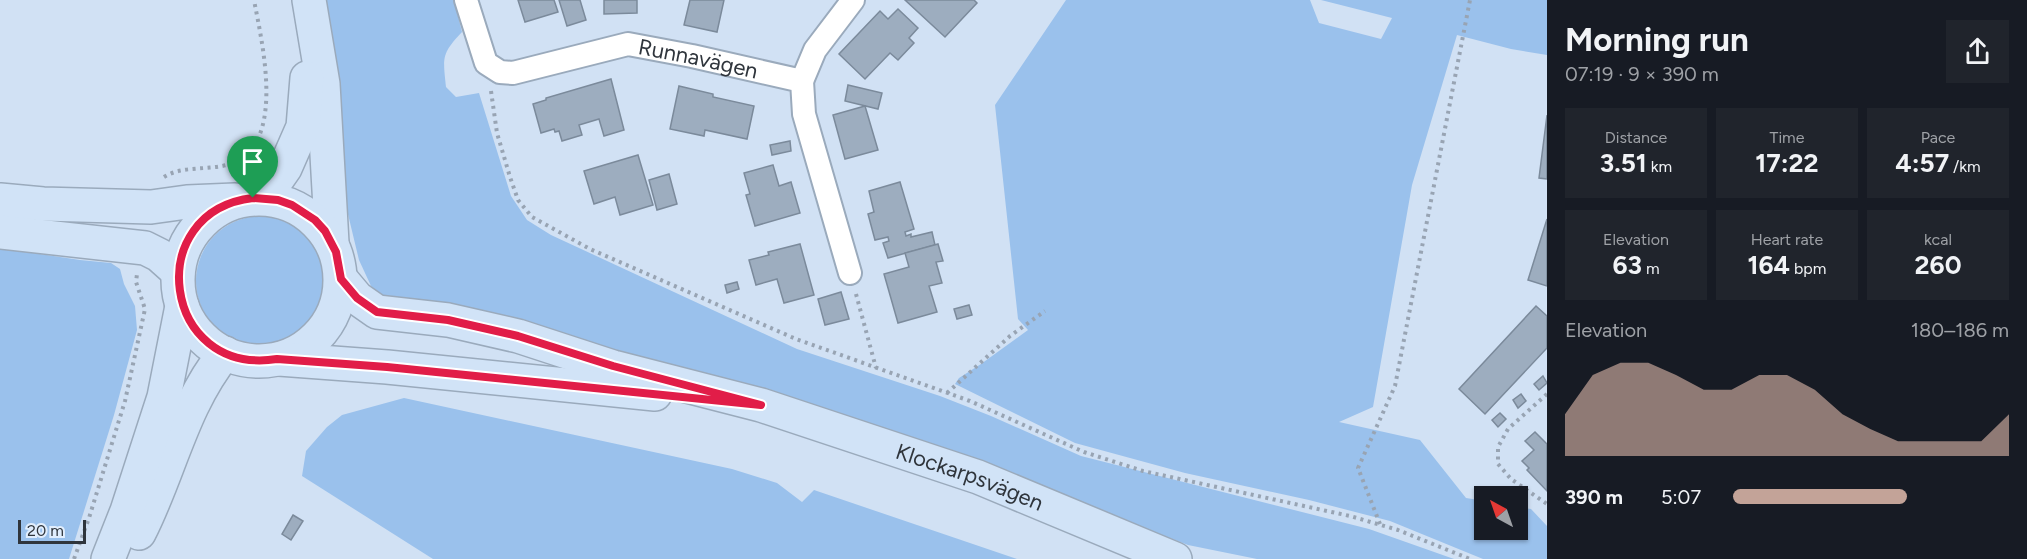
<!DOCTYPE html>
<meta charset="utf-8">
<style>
:root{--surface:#171b24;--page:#20242c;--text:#f1f3f6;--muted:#9ea1a6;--accent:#c3a398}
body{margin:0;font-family:Figtree,sans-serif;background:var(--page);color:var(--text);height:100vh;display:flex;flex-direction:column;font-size:22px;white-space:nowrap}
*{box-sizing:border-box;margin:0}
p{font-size:20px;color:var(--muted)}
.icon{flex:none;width:33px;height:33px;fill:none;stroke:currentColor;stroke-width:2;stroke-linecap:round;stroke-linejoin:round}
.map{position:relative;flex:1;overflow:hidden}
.side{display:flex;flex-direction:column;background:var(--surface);width:480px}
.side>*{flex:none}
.needle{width:39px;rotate:320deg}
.buttons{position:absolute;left:1474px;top:486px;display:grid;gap:12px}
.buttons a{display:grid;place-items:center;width:54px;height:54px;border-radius:0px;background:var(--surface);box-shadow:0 2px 4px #0004;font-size:30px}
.scale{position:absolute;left:18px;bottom:15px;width:68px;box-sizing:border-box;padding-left:6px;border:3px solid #2f353c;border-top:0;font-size:16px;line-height:21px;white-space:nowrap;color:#2f353c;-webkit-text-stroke:4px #e1eefd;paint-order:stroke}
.pin{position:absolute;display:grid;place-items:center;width:51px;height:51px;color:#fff;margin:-62px -26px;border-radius:50% 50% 50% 0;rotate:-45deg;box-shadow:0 0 6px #0007}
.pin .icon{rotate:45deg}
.round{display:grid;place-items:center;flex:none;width:63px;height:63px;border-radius:0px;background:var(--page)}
.overview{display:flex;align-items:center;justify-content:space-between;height:102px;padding:0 18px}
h1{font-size:33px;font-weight:700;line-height:45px}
.stats{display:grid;grid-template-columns:repeat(3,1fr);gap:9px;height:102px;padding:6px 18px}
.stats div{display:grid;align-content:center;border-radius:0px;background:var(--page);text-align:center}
.stats b{font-size:26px;font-weight:700}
.stats small{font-size:16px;font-weight:400}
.stats p{font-size:16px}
.chart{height:168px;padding:12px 18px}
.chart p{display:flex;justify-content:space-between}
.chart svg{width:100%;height:108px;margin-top:6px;fill:var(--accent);opacity:.7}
ul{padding:0 18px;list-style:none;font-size:20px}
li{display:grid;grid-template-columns:96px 72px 1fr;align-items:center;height:45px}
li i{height:15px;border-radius:8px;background:var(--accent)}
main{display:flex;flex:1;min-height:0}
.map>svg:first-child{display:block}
</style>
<main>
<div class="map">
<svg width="1547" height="559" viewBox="0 0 1547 559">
<rect width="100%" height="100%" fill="#d1e1f4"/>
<g fill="#9ac1ec">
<path d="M 321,0 L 454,0 L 462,32 C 441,54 443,58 446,87 L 456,97 L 479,93 L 511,196 L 527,220 L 551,235 L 797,349 L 940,396 L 991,416 L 1081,456 L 1369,529 L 1454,559 L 1257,559 L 1188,545 L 1083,505 L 388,301 L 371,286 L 359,260 L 346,206 Z"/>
<polygon points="1066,0 1310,0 1319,23 1381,39 1392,18 1321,0 1547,0 1547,55 1511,49 1457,35 1412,185 1373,407 1339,422 1420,440 1466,498 1485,501 1485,530 1518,530 1518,507 1531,509 1547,526 1547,559 1483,559 1390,521 1309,500 1185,473 1075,443 955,384 959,378 981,364 1028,330 1018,319 995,105"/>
<circle cx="261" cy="281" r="65"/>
<polygon points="0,248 80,260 111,263 120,269 124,284 135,306 137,330 114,415 69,559 0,559"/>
<polygon points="404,398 732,469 777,483 802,502 814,490 1017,559 433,559 302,476 306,451 327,427 342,415"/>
</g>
<g fill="#9dadbf" stroke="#7b8a9b" stroke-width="1.5">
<polygon points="518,0 554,0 558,12 525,22"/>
<polygon points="559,0 580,0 586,20 567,26"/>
<polygon points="604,0 637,0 637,13 604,14"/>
<polygon points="690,0 724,0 717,32 684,25"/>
<polygon points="905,0 974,0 977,3 945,37"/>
<polygon points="898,9 918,28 909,38 914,43 898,60 890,53 865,79 839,54 880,11 888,19"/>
<polygon points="611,79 624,130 604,136 599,119 579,125 582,135 562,141 559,131 555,132 554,129 541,133 533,104 546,100 546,98"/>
<polygon points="848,85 882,93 878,109 845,101"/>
<polygon points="679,86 713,94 713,97 754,106 747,139 705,130 704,136 670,129"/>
<polygon points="865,106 878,150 845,159 833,115"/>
<polygon points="1547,115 1547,179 1539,178"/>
<polygon points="790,141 791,151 772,155 770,145"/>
<polygon points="638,155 653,205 620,215 615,197 594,204 584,171"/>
<polygon points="773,165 779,186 791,182 800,213 755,226 746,195 750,194 744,173"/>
<polygon points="669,174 677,204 657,210 649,180"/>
<polygon points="900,182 914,229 905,232 906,236 911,234 911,237 932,232 935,245 888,258 883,243 889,241 888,237 875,240 868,214 874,212 869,191"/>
<polygon points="1547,219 1547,286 1528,280"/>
<polygon points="800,244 814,295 784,303 777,279 756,285 749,260 769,255 768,252"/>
<polygon points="938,244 943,261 936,262 942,283 929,286 937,312 898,323 884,274 909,267 905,253"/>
<polygon points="737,282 739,289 727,293 725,285"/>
<polygon points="841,292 849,319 825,325 818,299"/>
<polygon points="969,305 972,315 957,319 954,309"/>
<polygon points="1536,306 1547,316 1547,348 1485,414 1459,389"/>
<polygon points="1543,376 1547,383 1539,390 1534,384"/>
<polygon points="1521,394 1526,401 1518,408 1513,400"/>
<polygon points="1500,413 1506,419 1498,427 1492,420"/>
<polygon points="1535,432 1547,444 1547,491 1527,470 1529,468 1522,461 1534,450 1525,441"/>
<polygon points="293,515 303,521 291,540 282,534"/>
</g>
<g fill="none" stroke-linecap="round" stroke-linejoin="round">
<defs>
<g id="street">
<path id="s1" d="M 466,0 L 486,63 L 500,72 L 513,73 L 628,44 L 692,56 L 802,81 L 804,114 L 850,273"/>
<polyline points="802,81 815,50 853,0"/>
</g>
<g id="secondary">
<polyline points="309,0 323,84 332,243"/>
<polyline points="264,198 285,168 303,127 307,78"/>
<circle cx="259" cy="280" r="81"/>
<polyline points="0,200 43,204 151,207 187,202 235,200"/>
<polyline points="0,232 145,248 159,255 178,272"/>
<path id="s2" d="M 341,279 L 357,298 L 377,312 L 448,320 L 518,336 L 613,367 L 761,405 L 978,477 L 1175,559"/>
<polyline points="279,359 387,367 655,394"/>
<path d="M 139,533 C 169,475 182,405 225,353"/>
<polyline points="108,559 127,511 164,397 182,306"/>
</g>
</defs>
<use href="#street" stroke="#9aaabc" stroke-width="26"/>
<use href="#secondary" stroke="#9aaabc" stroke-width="36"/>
<g stroke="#98a4b3" stroke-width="4" stroke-dasharray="3 4.5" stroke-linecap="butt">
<polyline points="491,91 497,133 510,177 518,200 532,217 590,249 796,339 970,401 1084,452 1143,471 1350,516 1398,530 1470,559"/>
<path d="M 164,177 C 183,165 208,171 230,164 C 287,145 262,43 254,0"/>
<polyline points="856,294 876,368"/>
<polyline points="947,393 1010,336 1045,311"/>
<polyline points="1547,394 1508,429 1498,447 1498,464 1511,479 1547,504"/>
<polyline points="1380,524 1358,468 1395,386 1470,0"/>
<polyline points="74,559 89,518 125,401 145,309 136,282 137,274"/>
</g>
<use href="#street" stroke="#fff" stroke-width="22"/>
<use href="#secondary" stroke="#d1e3f7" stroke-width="33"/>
</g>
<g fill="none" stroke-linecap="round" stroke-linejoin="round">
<defs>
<path id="route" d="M 253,198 L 278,200 L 292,205 L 315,220 L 325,231 L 336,252 L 341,279 L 357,298 L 377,312 L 448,320 L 518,336 L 613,366 L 761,405 L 387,367 L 277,359 C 162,377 141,211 253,198 Z"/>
</defs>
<use href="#route" stroke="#fff" stroke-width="12"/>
<use href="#route" stroke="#e11d48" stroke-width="8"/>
</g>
<g text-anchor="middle" stroke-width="6" stroke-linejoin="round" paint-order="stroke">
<g font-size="22" fill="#2f353c" stroke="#e1eefd">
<text dy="8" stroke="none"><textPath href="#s1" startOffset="286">Runnavägen</textPath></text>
<text dy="8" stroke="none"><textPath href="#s2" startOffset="666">Klockarpsvägen</textPath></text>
</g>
</g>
</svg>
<div class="buttons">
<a><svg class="needle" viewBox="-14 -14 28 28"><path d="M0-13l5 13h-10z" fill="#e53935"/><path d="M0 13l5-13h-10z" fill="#9ea1a6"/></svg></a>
</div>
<div class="scale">20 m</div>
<div class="pin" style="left:253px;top:198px;background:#1e9e55"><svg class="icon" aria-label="arrive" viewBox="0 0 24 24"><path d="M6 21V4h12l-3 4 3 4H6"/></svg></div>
</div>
<section class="side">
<div class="overview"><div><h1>Morning run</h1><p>07:19 · 9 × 390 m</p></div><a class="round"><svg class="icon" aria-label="share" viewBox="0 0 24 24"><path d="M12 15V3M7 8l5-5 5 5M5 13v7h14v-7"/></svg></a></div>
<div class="stats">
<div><p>Distance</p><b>3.51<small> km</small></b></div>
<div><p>Time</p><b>17:22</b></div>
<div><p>Pace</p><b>4:57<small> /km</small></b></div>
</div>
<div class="stats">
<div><p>Elevation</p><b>63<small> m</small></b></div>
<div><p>Heart rate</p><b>164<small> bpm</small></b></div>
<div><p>kcal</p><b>260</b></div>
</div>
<div class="chart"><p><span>Elevation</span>180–186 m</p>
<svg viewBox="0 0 160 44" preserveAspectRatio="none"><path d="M0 44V27L10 11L20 6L30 6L40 11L50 17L60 17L70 11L80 11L90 17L100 27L110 33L120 38L130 38L140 38L150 38L160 27V44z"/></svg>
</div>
<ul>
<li><b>390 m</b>5:07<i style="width:63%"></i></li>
</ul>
</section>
</main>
